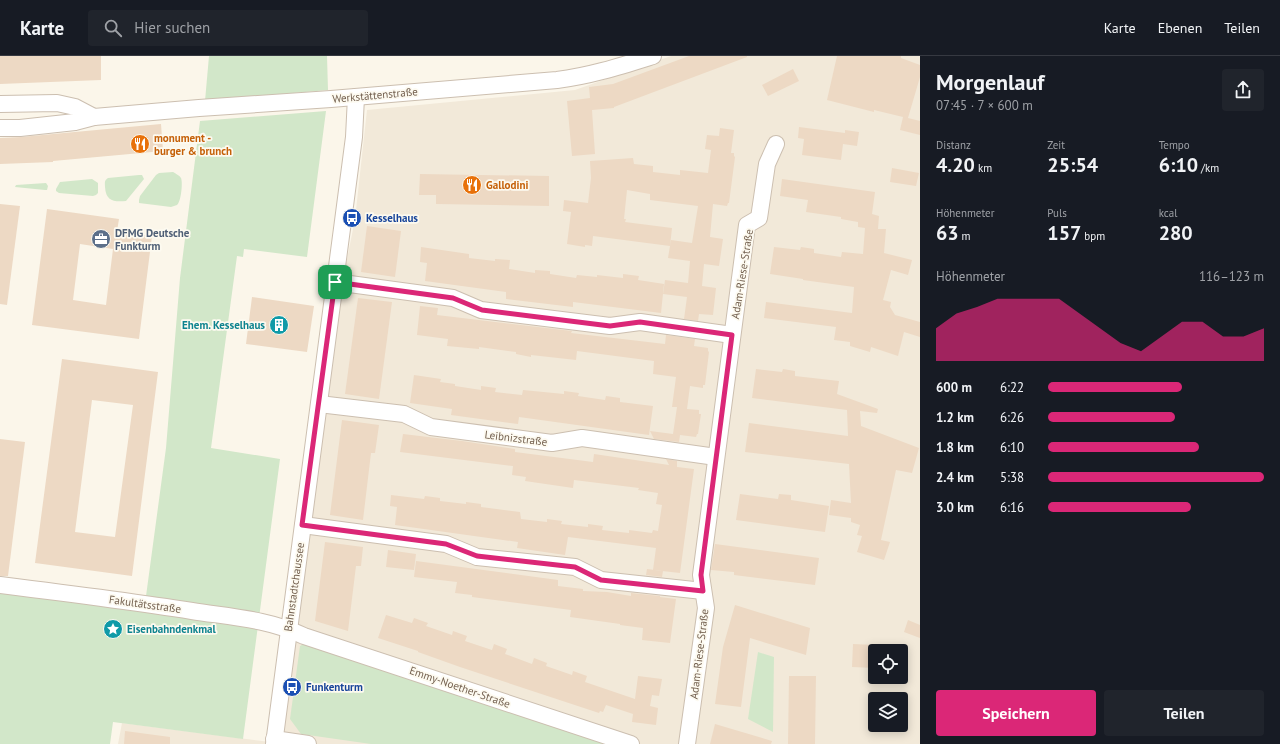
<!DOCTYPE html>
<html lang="de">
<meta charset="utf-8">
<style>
:root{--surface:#171b24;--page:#20242c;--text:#f1f3f6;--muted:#9ea1a6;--line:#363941;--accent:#db2777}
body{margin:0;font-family:"PT Sans",sans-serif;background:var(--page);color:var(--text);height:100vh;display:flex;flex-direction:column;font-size:15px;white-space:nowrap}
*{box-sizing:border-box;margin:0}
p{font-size:13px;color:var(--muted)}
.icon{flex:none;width:22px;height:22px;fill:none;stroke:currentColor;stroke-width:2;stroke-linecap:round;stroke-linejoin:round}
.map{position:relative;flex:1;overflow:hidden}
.sheet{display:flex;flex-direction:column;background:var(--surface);width:360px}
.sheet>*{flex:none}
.buttons{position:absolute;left:868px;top:588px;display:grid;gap:8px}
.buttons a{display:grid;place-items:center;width:40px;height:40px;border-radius:4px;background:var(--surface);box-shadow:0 2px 10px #0003;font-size:20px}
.pin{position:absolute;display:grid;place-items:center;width:34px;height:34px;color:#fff;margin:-17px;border-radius:8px;box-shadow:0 2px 6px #0006}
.round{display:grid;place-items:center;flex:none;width:42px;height:42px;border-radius:4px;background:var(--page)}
.headline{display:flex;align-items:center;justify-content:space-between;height:68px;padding:0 16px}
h1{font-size:22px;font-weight:800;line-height:30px}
.stats{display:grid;grid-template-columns:repeat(3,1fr);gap:6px;height:68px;padding:4px 16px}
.stats div{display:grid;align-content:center}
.stats b{font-size:20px;font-weight:800}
.stats small{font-size:11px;font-weight:400}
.stats p{font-size:11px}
.chart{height:112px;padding:8px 16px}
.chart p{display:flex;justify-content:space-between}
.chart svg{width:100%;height:72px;margin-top:4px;fill:var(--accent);opacity:.7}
.primary-button{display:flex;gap:8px;margin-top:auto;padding:8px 16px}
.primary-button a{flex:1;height:46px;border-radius:4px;background:var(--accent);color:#fff;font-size:16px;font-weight:800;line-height:46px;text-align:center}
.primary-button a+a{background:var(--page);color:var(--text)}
ul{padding:0 16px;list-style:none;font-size:13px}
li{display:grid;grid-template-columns:64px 48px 1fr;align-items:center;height:30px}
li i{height:10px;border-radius:5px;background:var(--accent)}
header{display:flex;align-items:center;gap:24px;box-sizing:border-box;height:56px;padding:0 20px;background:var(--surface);border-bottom:1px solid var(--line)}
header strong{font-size:19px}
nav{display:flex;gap:22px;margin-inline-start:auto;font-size:14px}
.search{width:280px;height:36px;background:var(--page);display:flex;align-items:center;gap:10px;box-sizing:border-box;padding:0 14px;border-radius:4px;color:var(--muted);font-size:15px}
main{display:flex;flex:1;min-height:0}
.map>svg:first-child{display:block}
</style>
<header>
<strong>Karte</strong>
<div class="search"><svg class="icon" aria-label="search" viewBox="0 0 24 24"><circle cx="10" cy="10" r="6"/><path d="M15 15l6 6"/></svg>Hier suchen</div>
<nav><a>Karte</a><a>Ebenen</a><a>Teilen</a></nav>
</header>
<main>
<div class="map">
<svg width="920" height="688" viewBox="0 0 920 688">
<rect width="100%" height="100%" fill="#fbf6ea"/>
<path fill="#f2e9d9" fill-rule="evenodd" d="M 671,0 L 920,0 L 920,688 L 118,688 L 122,667 L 270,686 L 326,309 L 355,163 L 367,54 L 575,34 ZM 875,595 L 901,595 L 901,621 L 875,621 ZM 875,643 L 901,643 L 901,669 L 875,669 Z"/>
<g fill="#d2e7c9">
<polygon points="209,0 327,0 328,34 205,45"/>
<polygon points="326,55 307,201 244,193 243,201 237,200 211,392 280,403 243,683 113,666 110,688 0,688 0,536 144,555 166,392 180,222 200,65"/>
<path d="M 173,116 C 176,118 179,119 181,122 C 183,127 181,146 177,149 C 175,150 173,150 171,151 L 139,147 L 139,144 L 140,140 L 156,119 L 159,117 Z"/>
<path d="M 139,119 L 142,119 L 144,123 L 126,145 C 113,146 106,145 105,131 C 105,126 104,125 108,122 Z"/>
<polygon points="92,123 98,127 98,137 96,139 93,140 59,137 56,135 56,133 60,126"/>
<polygon points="46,127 48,130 47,134 45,134 15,131 16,129"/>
<polygon points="306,587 610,688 371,688 301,678 290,663 300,590"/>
<polygon points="758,596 774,601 773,676 748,663"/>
</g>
<g fill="#edd9c4" fill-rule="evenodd">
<polygon points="0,0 101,0 101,24 0,28"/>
<polygon points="689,0 747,0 747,1 614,51 614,52 592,54 595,98 572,100 567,45 590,42 589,31 613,28"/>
<polygon points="837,0 901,0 901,2 920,9 920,21 908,62 920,65 920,79 900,74 903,61 874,54 874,56 827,44"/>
<polygon points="793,13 799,25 768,40 762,29"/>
<polygon points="161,68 163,95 53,105 53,106 0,108 0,82 21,81"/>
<polygon points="799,71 845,77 845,74 859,76 857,90 843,88 841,104 802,99 804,83 798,82"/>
<polygon points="720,72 734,74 731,97 734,97 734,100 735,101 729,147 728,147 727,150 713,148 710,181 723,183 719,210 704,208 702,230 716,232 713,259 699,258 698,265 684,263 687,241 663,238 665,224 688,227 690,205 668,202 671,184 692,187 698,150 650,144 650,138 627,134 624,163 626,163 625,166 672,172 670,190 593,180 592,190 585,189 585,191 567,188 571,156 563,155 564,144 588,147 591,122 590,105 633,102 634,108 653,110 653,116 680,119 680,114 708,117 711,94 705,93 707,79 719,80"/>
<polygon points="892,112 919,117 916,130 890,126"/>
<polygon points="420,118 549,120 549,150 436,148 436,139 419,139"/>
<polygon points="782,123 875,136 872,158 879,160 878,173 886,173 884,197 912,204 908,219 891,214 883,244 891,246 890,251 895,259 920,266 920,281 904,276 898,300 871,291 870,296 850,290 850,286 834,284 836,271 764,262 766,246 852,257 854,231 803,224 803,223 770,218 774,191 800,194 801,191 814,193 814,197 841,201 842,196 863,198 865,172 858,171 858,166 841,163 841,161 806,156 808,144 780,140"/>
<polygon points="0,148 20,150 7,249 0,248"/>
<path d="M 47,153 L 119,163 L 117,175 L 152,180 L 139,283 L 32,269 ZM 80,188 L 113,193 L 106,249 L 73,244 Z"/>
<polygon points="367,170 401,175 395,221 361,216"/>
<polygon points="421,191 469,198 469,202 495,205 495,203 510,204 509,213 535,217 535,214 550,215 550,218 576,222 577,219 597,221 597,219 623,222 623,218 639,220 638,224 664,228 661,257 573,246 573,251 506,243 506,236 425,225 427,207 420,206"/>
<polygon points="252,241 314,250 307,296 246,288"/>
<polygon points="358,242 392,246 379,343 345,338"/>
<polygon points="420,250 438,252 437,259 572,275 571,277 665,288 666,279 695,283 694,290 708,292 708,295 709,296 705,329 703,329 703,332 690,330 687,353 699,354 699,358 701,358 698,378 697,378 696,381 680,379 679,386 654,383 650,375 673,378 677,351 672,351 676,321 653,318 654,305 577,295 576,304 531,299 531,301 516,298 516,296 479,291 479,293 447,290 448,283 417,279"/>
<path d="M 62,303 L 158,316 L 132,520 L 35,507 ZM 92,344 L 133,349 L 115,481 L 75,476 Z"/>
<polygon points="756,313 782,316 783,313 795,315 795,320 839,325 837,338 878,353 877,357 860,355 861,370 919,392 912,417 896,414 881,484 890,486 884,504 857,496 862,480 857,479 860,469 851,466 851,462 829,459 831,444 851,447 849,408 745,396 749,367 848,380 847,354 752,342"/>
<polygon points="414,319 441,323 440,326 455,328 455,330 481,334 481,330 496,332 495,336 522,339 523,334 564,338 564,335 579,337 578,340 605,344 606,340 620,342 620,346 653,350 649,379 519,361 518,368 451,359 452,353 410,347"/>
<polygon points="342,364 379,369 375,397 371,397 363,464 330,459"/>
<polygon points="403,378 462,385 515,393 515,396 593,406 594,398 669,409 666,403 677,405 677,411 694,413 680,517 653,514 656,492 568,481 565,499 517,492 518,486 395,469 397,451 390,450 391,439 424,443 425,440 440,442 440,445 466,448 466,446 481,448 481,451 520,456 521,463 547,466 547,463 562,465 561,468 588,471 588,468 603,470 602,474 629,477 629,474 652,477 653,474 658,475 662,449 656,448 658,437 638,434 639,432 574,424 573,432 525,425 526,421 512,419 513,410 400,396"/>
<polygon points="0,383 25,386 8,520 0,520"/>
<polygon points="740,438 778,443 779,438 791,439 791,444 829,450 825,476 736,464"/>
<polygon points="325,486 363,491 361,510 356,510 348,575 315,565"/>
<polygon points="715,488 819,502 815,529 734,519 734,516 711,514"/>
<polygon points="388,494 416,498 414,514 386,511"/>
<polygon points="416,505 558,524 558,530 583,533 583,535 607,536 631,540 631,537 660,540 660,541 676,543 670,587 642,584 643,572 620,569 620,568 570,561 571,554 472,541 472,539 455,537 457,526 414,521"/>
<polygon points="647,513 663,515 662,521 646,519"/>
<polygon points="735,549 810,572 806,599 750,582 741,651 715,648 723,591"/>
<polygon points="386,559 412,567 414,562 428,567 426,570 452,579 453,575 467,580 465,585 492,594 494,588 507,593 505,598 532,608 534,602 547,607 546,610 572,619 573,615 587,620 585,626 635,643 638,620 662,623 659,640 652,639 650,650 658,652 656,669 632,666 633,658 606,649 603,656 600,655 599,657 460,611 418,596 418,595 378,582"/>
<polygon points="908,564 920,569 920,582 904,576"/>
<polygon points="853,588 875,589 875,612 852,611"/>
<polygon points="789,620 816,620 815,688 788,688"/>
<polygon points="715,668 772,685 771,688 710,688"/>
<polygon points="125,675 170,681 170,688 124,688"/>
</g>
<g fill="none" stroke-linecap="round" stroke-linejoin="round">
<defs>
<g id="minor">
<polyline points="0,48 57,47 75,51 94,61"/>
<path d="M 0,72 L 20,72 L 75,66 L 94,61 L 199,52 L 331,43 L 557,24 C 590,20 621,10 653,0"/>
<polyline points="335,226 453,242 481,254 610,270 640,266 732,279"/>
<polyline points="319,348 404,358 431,371 552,387 582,382 716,401"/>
<polyline points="303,469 446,488 477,501 575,511 601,524 703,535"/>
<path d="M 0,529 C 64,537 128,545 192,555 C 230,561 269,563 304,580 L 631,688"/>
<polyline points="274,683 308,688"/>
<polyline points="274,688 343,165 354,81 356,41"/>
<polyline points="687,688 706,552 701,519 747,169 759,162 767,108 776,88"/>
</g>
</defs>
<use href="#minor" stroke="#ccbfb0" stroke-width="18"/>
<use href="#minor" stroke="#fff" stroke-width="16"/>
</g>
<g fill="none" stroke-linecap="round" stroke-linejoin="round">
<defs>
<polygon id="route" points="335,226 453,242 482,254 610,270 640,266 732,279 701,519 703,535 601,524 575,511 477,500 446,488 302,469"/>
</defs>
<use href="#route" stroke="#fff" stroke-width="8"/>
<use href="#route" stroke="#db2777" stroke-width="5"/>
</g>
<defs>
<symbol id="restaurant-disc" viewBox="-11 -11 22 22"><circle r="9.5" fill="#e8710a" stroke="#fdfaf0"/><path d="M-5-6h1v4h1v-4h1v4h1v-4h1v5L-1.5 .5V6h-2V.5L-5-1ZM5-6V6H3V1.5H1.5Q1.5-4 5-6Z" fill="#fff"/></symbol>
<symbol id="bus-disc" viewBox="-11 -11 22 22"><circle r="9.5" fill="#1a4fb4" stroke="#fdfaf0"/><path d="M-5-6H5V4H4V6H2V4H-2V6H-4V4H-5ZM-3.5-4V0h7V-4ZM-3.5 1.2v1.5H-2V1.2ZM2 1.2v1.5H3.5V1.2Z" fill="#fff"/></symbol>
<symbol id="office-disc" viewBox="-11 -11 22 22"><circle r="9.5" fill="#5c6f8a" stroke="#fdfaf0"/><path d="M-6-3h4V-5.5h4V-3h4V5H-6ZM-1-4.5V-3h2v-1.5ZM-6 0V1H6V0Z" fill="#fff"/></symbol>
<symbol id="building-disc" viewBox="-11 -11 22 22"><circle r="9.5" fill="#0f9aa8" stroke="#fdfaf0"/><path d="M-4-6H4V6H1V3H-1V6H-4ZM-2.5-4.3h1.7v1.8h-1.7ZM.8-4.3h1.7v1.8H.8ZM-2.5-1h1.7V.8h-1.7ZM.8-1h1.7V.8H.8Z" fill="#fff"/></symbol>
<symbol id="sight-disc" viewBox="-11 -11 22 22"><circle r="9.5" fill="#0f9aa8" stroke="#fdfaf0"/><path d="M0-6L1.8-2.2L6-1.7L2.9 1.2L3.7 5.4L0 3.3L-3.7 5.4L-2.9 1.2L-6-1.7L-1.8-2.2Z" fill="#fff"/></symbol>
</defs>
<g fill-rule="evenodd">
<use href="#restaurant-disc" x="129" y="77" width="22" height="22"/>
<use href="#restaurant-disc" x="461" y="118" width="22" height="22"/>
<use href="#bus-disc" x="341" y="151" width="22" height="22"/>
<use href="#office-disc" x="90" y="172" width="22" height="22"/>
<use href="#building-disc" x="268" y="258" width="22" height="22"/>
<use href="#sight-disc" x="102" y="562" width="22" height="22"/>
<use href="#bus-disc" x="281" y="620" width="22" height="22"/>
</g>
<g text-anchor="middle" stroke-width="3.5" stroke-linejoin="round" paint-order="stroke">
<g font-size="11" fill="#73604f" stroke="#fdfaf0">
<text transform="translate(375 39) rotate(-5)" y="4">Werkstättenstraße</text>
<text transform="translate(742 218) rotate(-81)" y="4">Adam-Riese-Straße</text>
<text transform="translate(516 382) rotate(7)" y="4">Leibnizstraße</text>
<text transform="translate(294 531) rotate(-82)" y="4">Bahnstadtchaussee</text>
<text transform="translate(145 548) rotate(8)" y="4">Fakultätsstraße</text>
<text transform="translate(699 598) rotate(-83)" y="4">Adam-Riese-Straße</text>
<text transform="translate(460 631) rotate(19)" y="4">Emmy-Noether-Straße</text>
</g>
<g font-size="11" font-weight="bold" fill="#c56008" stroke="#fdfaf0" text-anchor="start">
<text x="154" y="86">monument -<tspan x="154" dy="13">burger &amp; brunch</tspan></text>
<text x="486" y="133">Gallodini</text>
</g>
<g font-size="11" font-weight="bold" fill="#164399" stroke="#fdfaf0" text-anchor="start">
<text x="366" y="166">Kesselhaus</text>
<text x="306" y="635">Funkenturm</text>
</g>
<g font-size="11" font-weight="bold" fill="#4e5e75" stroke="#fdfaf0" text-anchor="start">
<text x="115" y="181">DFMG Deutsche<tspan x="115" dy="13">Funkturm</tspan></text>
</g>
<g font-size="11" font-weight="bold" fill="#0d838f" stroke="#fdfaf0" text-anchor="end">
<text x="265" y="273">Ehem. Kesselhaus</text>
<text x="127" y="577" text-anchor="start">Eisenbahndenkmal</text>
</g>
</g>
</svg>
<div class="buttons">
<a><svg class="icon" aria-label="locate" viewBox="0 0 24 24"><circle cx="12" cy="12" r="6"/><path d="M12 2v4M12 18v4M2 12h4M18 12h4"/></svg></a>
<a><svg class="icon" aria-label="layers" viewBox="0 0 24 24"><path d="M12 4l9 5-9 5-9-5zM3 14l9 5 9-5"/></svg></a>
</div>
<div class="pin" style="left:335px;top:226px;background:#1e9e55"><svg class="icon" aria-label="arrive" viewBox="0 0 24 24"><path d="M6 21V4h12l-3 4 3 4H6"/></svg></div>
</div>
<section class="sheet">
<div class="headline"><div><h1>Morgenlauf</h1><p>07:45 · 7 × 600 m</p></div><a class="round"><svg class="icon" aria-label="share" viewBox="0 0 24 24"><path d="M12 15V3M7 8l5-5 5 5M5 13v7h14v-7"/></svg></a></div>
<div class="stats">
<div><p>Distanz</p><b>4.20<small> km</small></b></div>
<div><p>Zeit</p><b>25:54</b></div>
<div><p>Tempo</p><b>6:10<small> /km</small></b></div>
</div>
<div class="stats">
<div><p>Höhenmeter</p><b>63<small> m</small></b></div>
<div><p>Puls</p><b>157<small> bpm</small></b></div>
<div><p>kcal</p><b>280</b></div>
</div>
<div class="chart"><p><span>Höhenmeter</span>116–123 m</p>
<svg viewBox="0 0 160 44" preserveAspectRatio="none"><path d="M0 44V24L10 15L20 11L30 6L40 6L50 6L60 6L70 15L80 24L90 33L100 38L110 29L120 20L130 20L140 29L150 29L160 24V44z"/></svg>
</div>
<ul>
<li><b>600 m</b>6:22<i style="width:62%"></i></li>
<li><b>1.2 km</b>6:26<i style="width:59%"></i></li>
<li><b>1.8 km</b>6:10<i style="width:70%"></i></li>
<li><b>2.4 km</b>5:38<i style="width:100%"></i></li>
<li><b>3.0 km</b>6:16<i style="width:66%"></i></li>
</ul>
<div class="primary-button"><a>Speichern</a><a>Teilen</a></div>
</section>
</main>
